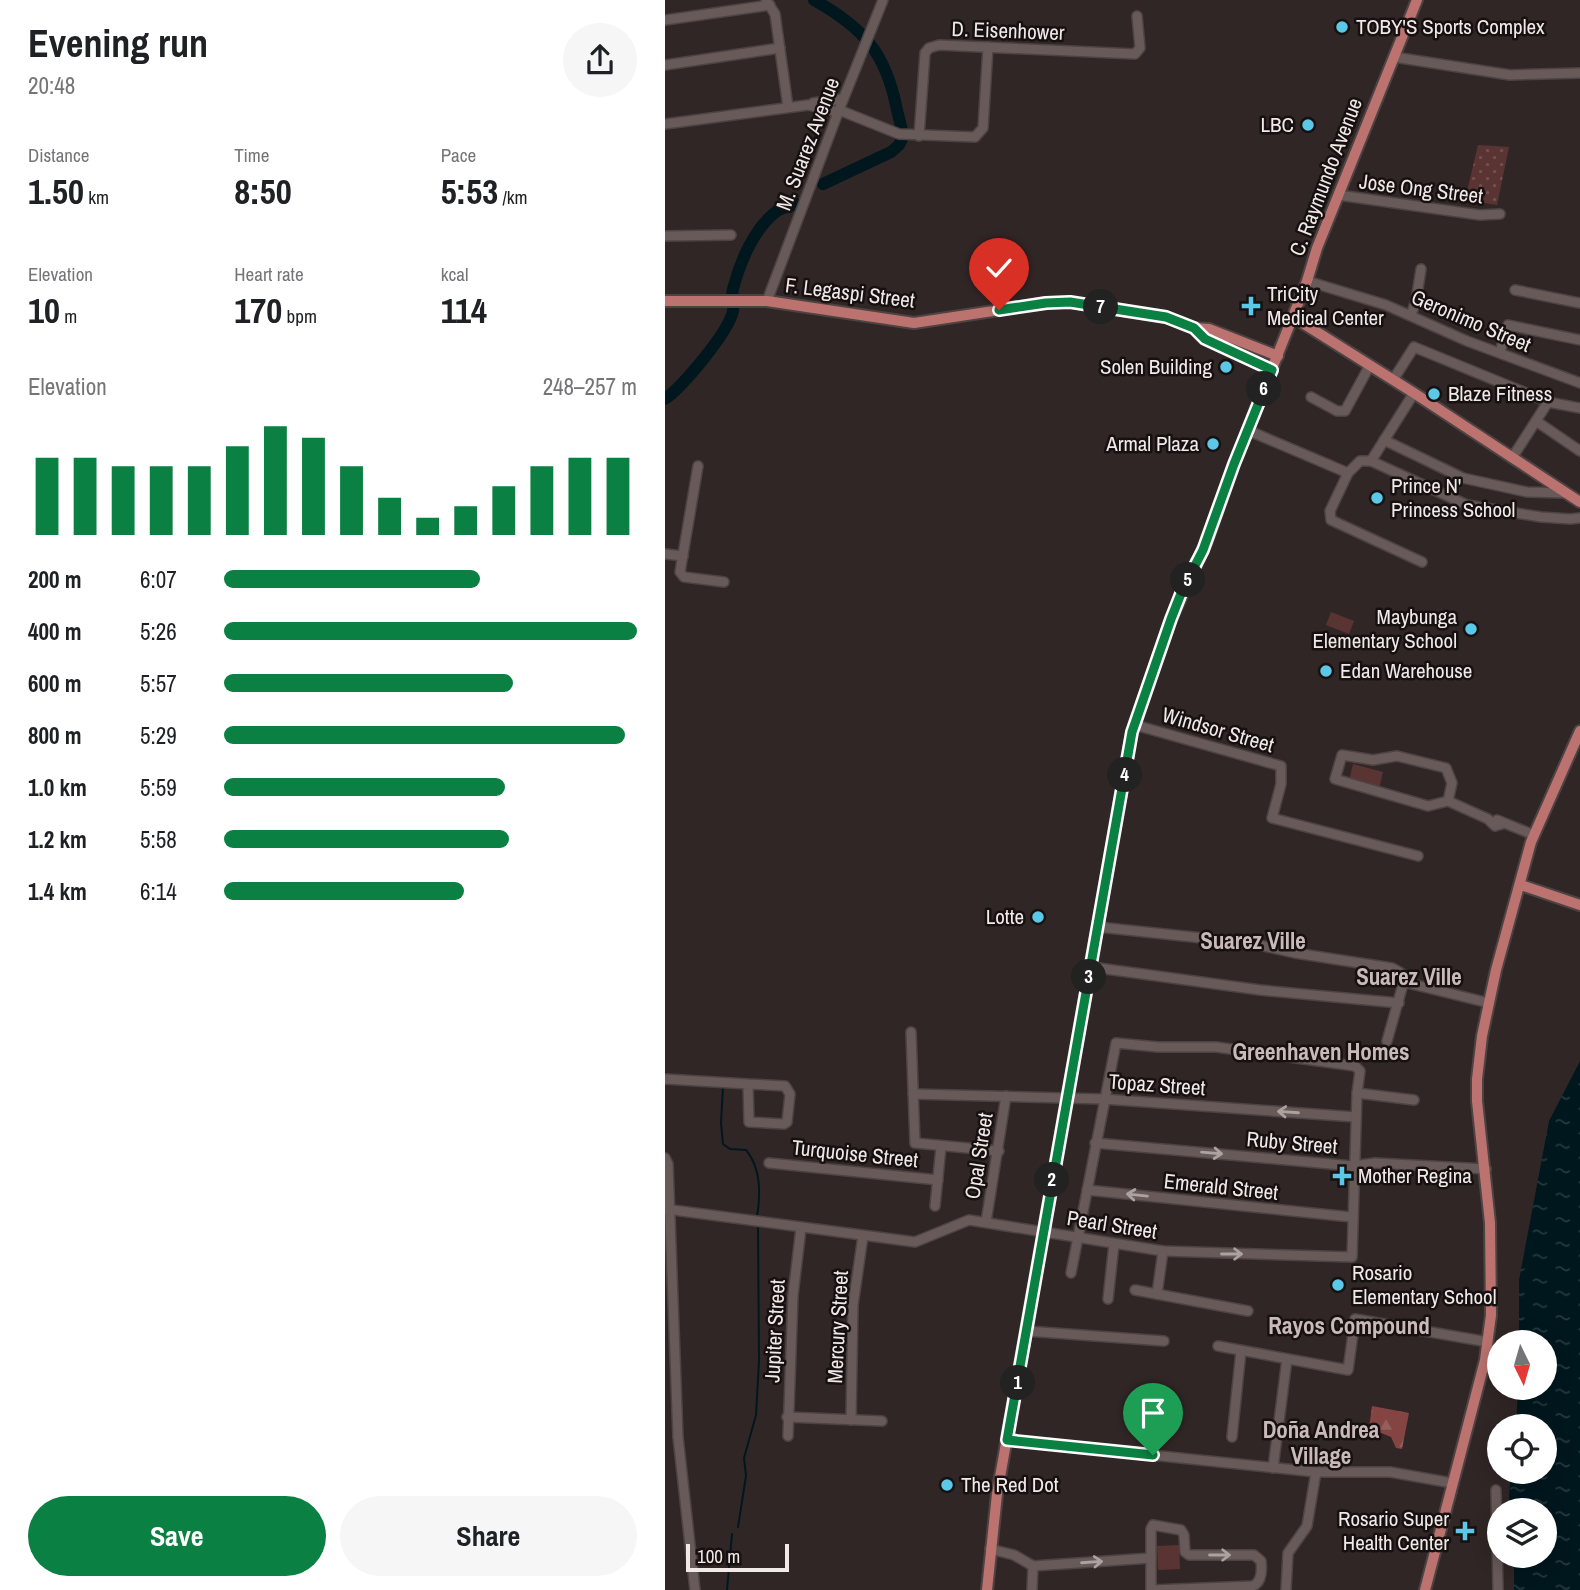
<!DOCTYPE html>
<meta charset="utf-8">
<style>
:root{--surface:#fff;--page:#f6f6f6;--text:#202124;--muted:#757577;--accent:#0b8043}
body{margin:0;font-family:"Archivo Narrow",sans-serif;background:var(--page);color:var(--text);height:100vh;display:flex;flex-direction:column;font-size:26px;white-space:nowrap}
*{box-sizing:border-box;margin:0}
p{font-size:23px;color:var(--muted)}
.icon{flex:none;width:38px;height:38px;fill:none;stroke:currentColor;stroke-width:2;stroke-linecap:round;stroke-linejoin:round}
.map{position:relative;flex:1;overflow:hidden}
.side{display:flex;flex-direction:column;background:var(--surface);width:665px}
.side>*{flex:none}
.needle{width:46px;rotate:175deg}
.fabs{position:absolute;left:822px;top:1330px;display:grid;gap:14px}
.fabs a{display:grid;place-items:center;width:70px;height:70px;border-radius:50%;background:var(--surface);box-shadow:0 4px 18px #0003;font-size:35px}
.scale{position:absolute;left:21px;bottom:18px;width:103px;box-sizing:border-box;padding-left:7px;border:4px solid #f0e9e8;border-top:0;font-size:19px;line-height:24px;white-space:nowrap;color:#f0e9e8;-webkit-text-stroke:5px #161110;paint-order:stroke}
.pin{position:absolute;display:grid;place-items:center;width:60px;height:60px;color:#fff;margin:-72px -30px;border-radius:50% 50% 50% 0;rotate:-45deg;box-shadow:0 0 7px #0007}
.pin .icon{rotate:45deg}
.km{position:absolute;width:35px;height:35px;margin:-18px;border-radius:50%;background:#222;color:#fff;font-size:19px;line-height:35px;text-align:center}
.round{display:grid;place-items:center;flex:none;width:74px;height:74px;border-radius:37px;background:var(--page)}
.summary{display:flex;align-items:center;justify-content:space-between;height:119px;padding:0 28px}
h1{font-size:38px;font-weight:700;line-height:52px}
.figures{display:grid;grid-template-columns:repeat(3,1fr);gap:10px;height:119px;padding:7px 28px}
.figures div{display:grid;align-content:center}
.figures b{font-size:35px;font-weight:700}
.figures small{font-size:19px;font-weight:400}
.figures p{font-size:19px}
.chart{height:196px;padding:14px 28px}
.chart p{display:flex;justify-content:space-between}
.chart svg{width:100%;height:126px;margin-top:7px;stroke:var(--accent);stroke-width:6}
.primary-button{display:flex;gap:14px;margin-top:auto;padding:14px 28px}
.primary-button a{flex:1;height:80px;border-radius:42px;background:var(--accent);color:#fff;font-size:28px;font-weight:700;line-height:80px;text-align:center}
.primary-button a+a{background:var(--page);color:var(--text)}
ul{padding:0 28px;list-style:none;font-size:23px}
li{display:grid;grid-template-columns:112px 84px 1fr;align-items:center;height:52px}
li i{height:18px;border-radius:9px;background:var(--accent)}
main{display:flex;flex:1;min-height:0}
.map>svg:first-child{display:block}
</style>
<main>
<section class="side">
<div class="summary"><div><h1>Evening run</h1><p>20:48</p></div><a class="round"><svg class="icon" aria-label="share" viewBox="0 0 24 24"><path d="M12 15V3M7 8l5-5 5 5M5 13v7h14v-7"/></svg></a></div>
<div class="figures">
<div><p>Distance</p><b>1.50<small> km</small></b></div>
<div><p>Time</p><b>8:50</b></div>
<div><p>Pace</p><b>5:53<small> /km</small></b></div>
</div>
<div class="figures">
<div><p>Elevation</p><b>10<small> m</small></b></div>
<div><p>Heart rate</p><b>170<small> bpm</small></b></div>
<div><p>kcal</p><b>114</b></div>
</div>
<div class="chart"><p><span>Elevation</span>248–257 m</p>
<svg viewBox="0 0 160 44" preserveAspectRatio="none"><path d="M5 44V17M15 44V17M25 44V20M35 44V20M45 44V20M55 44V13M65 44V6M75 44V10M85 44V20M95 44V31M105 44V38M115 44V34M125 44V27M135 44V20M145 44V17M155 44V17"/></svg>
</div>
<ul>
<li><b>200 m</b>6:07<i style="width:62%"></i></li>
<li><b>400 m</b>5:26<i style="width:100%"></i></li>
<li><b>600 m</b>5:57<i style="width:70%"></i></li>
<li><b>800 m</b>5:29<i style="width:97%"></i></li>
<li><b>1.0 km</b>5:59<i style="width:68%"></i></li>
<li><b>1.2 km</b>5:58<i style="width:69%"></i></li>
<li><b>1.4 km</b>6:14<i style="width:58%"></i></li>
</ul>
<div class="primary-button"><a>Save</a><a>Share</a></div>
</section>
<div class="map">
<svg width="915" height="1590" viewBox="0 0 915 1590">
<defs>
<pattern id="grass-dots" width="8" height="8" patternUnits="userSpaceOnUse" patternTransform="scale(1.75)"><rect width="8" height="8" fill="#5a3432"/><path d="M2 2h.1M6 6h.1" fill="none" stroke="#725150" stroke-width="1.8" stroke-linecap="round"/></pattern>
<pattern id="forest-firs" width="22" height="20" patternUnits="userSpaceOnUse" patternTransform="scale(1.75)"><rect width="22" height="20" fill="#834442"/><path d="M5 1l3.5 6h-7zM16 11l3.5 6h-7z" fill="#955f5d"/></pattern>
<pattern id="water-ripples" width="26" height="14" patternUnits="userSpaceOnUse" patternTransform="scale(1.75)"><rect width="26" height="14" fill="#00171e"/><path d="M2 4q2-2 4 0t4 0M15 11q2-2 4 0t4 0" fill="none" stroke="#26393f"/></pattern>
</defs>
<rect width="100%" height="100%" fill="#312626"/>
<polygon fill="url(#grass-dots)" points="813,145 844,147 832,205 800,200"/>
<polygon fill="url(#forest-firs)" points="707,1406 744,1413 737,1449 731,1448 726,1437 704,1428"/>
<g fill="#5a3432">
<polygon points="666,612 689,621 684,634 661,625"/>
<polygon points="688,764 718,772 714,789 684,781"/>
<polygon points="514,1545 515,1569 493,1570 492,1546"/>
</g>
<polygon fill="url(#water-ripples)" points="915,1061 915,1590 849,1590 849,1556 880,1556 880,1510 845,1510 844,1495 846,1472 880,1472 880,1426 851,1426 853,1388 880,1388 880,1342 854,1342 854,1280 884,1121"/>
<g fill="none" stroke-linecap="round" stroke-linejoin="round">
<g stroke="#00171e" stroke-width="2">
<path d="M 58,1087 L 56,1123 L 58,1144 L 65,1149 L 81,1150 C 96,1168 96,1193 92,1217"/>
<polyline points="73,1527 81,1476 79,1458 91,1415 94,1361 93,1228"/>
<polyline points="62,1590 67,1534"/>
</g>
<g stroke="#00171e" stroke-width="12">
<path d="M 149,0 C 199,28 221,53 232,110 C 234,119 237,128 238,137 L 234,145 L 226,152 L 158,184"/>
<path d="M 0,399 C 18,386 63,333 68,311 C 69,304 66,296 68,289 C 75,262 89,228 112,211 C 118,207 126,206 132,204"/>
</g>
<defs>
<g id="minor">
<polyline points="101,0 110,14 123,107"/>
<polyline points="0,20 105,5"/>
<polyline points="729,57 845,75 915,73"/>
<polyline points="0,65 115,48"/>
<polyline points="148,103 178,99"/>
<polyline points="174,110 234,134 310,137 318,128 323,47"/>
<polyline points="0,124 143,105 173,112"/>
<polyline points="254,136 260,53 264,48 274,45 470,54 475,48 472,16"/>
<polyline points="673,195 815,215 835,214"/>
<polyline points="0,236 66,235"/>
<polyline points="642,281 721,305 802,341 915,383"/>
<polyline points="850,290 915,303"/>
<polyline points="102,301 174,110 218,0"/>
<polyline points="746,315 751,301 756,269"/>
<polyline points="835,352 843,325 915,340"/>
<polyline points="728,380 749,347 883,402 915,408"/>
<polyline points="646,397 672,411 680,411 705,365"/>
<polyline points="871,421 915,451"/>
<polyline points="582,430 683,473"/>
<polyline points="719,440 798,478 862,492 900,493"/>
<polyline points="847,458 883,402"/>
<polyline points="706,461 749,393"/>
<polyline points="33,466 15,572 19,577 59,582"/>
<polyline points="0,554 18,556"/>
<polyline points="757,562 666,520 665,511 683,473 695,461 706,461 802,505 876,517 905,519 915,518"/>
<polyline points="470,725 616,766 616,784 607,818 753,856"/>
<polyline points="783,801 787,783 781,768 732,756 708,760 677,755 670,779 763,806 783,801 823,819 830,826 837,824"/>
<polyline points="832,820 869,835"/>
<polyline points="433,927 585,943 630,953 727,968 736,973 743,983 824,1003"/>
<polyline points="426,967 595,990 734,1003"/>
<polyline points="246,1032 250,1143 334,1151"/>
<polyline points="722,1041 740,977"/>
<polyline points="0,1079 83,1084 84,1122 119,1124 122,1122 125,1094 120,1086 83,1084"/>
<polyline points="248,1094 438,1099 691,1117"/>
<polyline points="430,1143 688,1166 710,1163 821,1169"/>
<polyline points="0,1158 3,1164 13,1437 30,1590"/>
<polyline points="104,1163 273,1180"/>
<polyline points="422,1190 686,1217"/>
<polyline points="270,1206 276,1147"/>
<polyline points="0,1209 250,1242 304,1220 498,1251 687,1257 692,1093 749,1100"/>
<polyline points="321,1222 341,1096"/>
<polyline points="406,1273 451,1043 493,1047 551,1047 690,1066 695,1071 692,1093"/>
<polyline points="470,1290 583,1311"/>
<polyline points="492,1294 498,1251"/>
<polyline points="443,1299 449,1244"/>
<polyline points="361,1331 499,1341"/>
<polyline points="553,1346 683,1370 690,1319 823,1342"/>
<polyline points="122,1417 217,1421"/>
<polyline points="186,1420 188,1305 198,1236"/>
<polyline points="123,1436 128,1295 136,1228"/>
<polyline points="567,1437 576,1351"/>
<polyline points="342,1440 651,1472 725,1472 787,1483"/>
<polyline points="608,1468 622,1359"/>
<polyline points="831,1490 833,1590"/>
<polyline points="325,1549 349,1555 368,1566 486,1558"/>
<polyline points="367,1590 368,1566"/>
<path d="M 486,1590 L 486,1529 L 488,1525 L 516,1530 L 519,1535 L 520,1552 L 524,1555 L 589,1555 L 596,1561 C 597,1570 597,1582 588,1586 L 488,1590"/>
<polyline points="621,1590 623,1553 642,1526 651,1472"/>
</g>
<g id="major">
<polyline points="0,301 102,301 249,323 381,303 405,302 501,317 529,328 544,329 613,356"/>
<polyline points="628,317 749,393 915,502"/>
<polyline points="529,328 540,339 607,370"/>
<polyline points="856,885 915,905"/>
<polyline points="322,1590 332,1494 467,732 506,619 542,541 569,464 642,281 652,248 752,0"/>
<polyline points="760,1590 820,1360 826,1315 825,1223 812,1101 812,1079 817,1036 831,970 866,842 915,731"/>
</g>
</defs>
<use href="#minor" stroke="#4d4343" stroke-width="12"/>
<use href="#major" stroke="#4d4343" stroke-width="14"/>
<use href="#minor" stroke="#675a59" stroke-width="9"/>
<use href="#major" stroke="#bc7370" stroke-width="10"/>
</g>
<defs><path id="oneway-shaft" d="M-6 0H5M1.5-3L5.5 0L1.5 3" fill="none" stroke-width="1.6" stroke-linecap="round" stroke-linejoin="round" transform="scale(1.75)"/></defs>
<g stroke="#aca2a0">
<use href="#oneway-shaft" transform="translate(623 1112) rotate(-176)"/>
<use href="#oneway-shaft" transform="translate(547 1153) rotate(5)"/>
<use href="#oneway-shaft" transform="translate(472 1195) rotate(-174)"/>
<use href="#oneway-shaft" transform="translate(567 1254)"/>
<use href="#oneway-shaft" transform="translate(555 1555)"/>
<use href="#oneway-shaft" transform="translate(427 1562) rotate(-4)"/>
</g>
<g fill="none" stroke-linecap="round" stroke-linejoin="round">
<defs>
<polyline id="route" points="334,310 381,303 405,302 501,317 529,328 540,339 607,370 569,464 538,550 517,591 506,619 467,732 342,1440 488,1455"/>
</defs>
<use href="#route" stroke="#fff" stroke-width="14"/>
<use href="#route" stroke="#0b8043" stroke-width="9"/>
</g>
<g fill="#5ac8e6" stroke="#161110" stroke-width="2.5">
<circle cx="677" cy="27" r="7"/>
<circle cx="643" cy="125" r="7"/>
<path d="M582.5 295.5h7v7h7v7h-7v7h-7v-7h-7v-7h7z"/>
<circle cx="561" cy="367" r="7"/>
<circle cx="769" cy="394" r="7"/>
<circle cx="548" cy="444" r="7"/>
<circle cx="712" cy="498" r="7"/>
<circle cx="806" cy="629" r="7"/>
<circle cx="661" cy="671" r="7"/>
<circle cx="373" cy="917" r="7"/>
<path d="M673.5 1165.5h7v7h7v7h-7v7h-7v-7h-7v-7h7z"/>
<circle cx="673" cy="1285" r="7"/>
<circle cx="282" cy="1485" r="7"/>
<path d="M796.5 1520.5h7v7h7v7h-7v7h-7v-7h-7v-7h7z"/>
</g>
<g text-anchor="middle" stroke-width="5" stroke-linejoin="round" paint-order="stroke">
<g font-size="21" fill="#f0e9e8" stroke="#161110" text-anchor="start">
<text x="691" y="34">TOBY'S Sports Complex</text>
<text x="629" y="132" text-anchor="end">LBC</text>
<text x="602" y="301">TriCity<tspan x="602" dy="24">Medical Center</tspan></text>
<text x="547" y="374" text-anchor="end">Solen Building</text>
<text x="783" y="401">Blaze Fitness</text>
<text x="534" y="451" text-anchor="end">Armal Plaza</text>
<text x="726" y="493">Prince N'<tspan x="726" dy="24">Princess School</tspan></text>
<text x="792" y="624" text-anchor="end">Maybunga<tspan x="792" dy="24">Elementary School</tspan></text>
<text x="675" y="678">Edan Warehouse</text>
<text x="359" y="924" text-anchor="end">Lotte</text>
<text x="693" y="1183">Mother Regina</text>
<text x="687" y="1280">Rosario<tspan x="687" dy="24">Elementary School</tspan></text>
<text x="296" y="1492">The Red Dot</text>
<text x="784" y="1526" text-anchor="end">Rosario Super<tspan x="784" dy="24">Health Center</tspan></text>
</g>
<g font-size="21" fill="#f0e9e8" stroke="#161110">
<text transform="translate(343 31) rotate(2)" y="7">D. Eisenhower</text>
<text transform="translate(143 144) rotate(-69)" y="7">M. Suarez Avenue</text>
<text transform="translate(661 177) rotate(-69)" y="7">C. Raymundo Avenue</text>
<text transform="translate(756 189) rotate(7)" y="7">Jose Ong Street</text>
<text transform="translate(185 293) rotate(7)" y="7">F. Legaspi Street</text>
<text transform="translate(806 321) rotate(23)" y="7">Geronimo Street</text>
<text transform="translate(553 730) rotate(16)" y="7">Windsor Street</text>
<text transform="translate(492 1085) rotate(4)" y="7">Topaz Street</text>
<text transform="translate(627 1143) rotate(5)" y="7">Ruby Street</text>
<text transform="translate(190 1154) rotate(6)" y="7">Turquoise Street</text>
<text transform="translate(314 1156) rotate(-81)" y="7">Opal Street</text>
<text transform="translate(556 1187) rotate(6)" y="7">Emerald Street</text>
<text transform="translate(447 1225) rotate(9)" y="7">Pearl Street</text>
<text transform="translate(173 1327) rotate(-87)" y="7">Mercury Street</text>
<text transform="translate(110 1331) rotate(-87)" y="7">Jupiter Street</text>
</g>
<g font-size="23" font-weight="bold" fill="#c9bab9" stroke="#161110">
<text x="588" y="949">Suarez Ville</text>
<text x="744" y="985">Suarez Ville</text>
<text x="656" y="1060">Greenhaven Homes</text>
<text x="684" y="1334">Rayos Compound</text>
<text x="656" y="1438">Doña Andrea<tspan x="656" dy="26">Village</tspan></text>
</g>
</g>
</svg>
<div class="fabs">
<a><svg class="needle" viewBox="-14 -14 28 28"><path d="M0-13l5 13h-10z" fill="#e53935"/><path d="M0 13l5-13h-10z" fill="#757577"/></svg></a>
<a><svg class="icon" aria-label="locate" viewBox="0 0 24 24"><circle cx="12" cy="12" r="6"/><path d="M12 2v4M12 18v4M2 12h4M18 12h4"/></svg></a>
<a><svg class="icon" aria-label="layers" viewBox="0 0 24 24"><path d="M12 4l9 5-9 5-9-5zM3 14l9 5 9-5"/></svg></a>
</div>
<div class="scale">100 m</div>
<div class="pin" style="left:488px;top:1455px;background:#1e9e55"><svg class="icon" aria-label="arrive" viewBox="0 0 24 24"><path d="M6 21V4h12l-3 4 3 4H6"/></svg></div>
<div class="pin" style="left:334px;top:310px;background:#d93025"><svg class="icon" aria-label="check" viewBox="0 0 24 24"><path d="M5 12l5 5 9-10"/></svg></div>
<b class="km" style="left:353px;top:1383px">1</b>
<b class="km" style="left:387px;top:1180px">2</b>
<b class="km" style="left:424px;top:977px">3</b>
<b class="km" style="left:460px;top:775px">4</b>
<b class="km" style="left:523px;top:580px">5</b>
<b class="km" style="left:599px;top:389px">6</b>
<b class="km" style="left:436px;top:307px">7</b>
</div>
</main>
